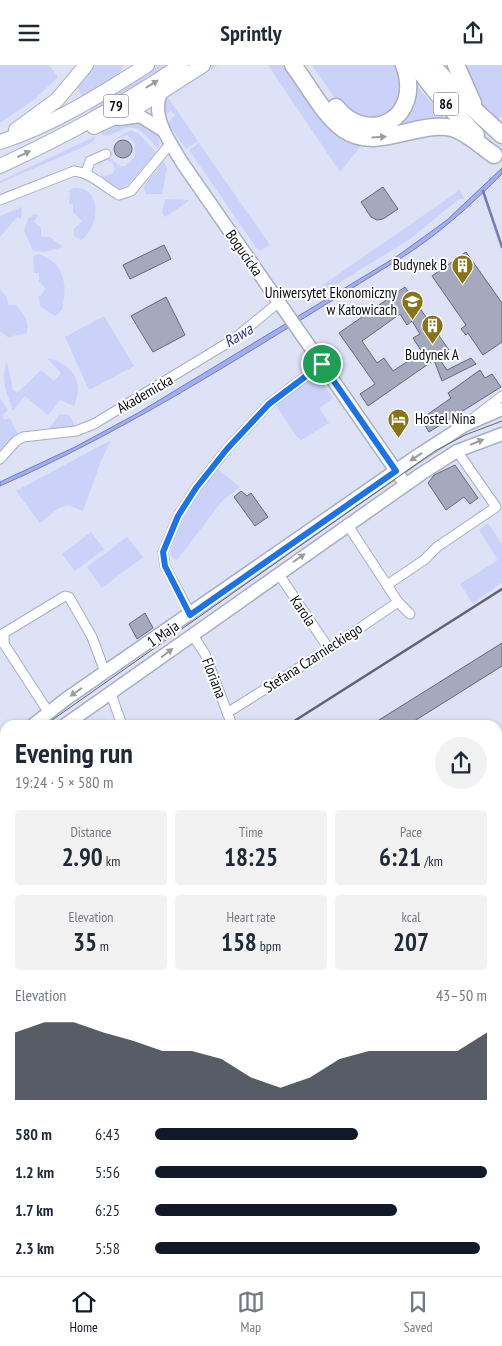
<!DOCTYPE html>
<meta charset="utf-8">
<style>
:root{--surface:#fff;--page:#f2f2f3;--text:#1f2937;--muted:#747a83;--line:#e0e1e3;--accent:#111827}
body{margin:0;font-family:"PT Sans Narrow",sans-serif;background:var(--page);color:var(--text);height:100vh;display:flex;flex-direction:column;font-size:19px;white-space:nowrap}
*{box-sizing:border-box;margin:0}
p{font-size:16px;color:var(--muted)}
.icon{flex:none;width:28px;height:28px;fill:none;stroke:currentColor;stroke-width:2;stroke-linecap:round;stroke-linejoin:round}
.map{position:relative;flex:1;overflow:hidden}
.details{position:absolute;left:0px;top:655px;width:502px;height:556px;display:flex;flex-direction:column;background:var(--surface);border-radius:15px 15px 0 0;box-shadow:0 1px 4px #0004}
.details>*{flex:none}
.pin{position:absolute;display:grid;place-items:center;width:42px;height:42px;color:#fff;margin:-21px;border:2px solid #fff;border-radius:50%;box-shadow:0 1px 5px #0007}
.round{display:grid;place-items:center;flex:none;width:52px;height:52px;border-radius:26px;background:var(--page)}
.overview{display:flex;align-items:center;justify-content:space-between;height:85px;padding:0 15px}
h1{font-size:28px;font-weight:600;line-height:38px}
.metrics{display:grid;grid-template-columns:repeat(3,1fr);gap:8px;height:85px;padding:5px 15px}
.metrics div{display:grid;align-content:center;border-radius:5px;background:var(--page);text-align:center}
.metrics b{font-size:25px;font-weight:600}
.metrics small{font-size:14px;font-weight:400}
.metrics p{font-size:14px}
.chart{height:140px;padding:10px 15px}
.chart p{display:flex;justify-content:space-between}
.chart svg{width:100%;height:90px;margin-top:5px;fill:var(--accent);opacity:.7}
ul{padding:0 15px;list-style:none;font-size:16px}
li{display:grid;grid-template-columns:80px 60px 1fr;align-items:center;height:38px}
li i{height:12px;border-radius:6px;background:var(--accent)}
header{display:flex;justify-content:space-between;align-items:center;height:65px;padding:0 15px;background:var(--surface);font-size:22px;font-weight:600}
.dock{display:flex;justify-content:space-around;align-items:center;height:70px;border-top:1px solid var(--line);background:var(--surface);font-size:14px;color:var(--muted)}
.dock a{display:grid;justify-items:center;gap:2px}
.dock .on{color:var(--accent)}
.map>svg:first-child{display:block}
</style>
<header><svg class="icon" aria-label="menu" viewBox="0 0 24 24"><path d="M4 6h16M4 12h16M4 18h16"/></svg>Sprintly<svg class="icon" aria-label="share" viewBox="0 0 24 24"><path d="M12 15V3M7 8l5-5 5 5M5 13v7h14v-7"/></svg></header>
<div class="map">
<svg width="502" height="1211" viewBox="0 0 502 1211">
<rect width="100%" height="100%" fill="#dde2f6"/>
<g fill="#cad2f9">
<polygon points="0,0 49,0 58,12 36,33 0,58"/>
<polygon points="92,0 124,0 115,14 82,32 77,22"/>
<polygon points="156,0 168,0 91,47 88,42"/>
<polygon points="208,0 218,0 168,33 198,76 186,84 168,58 175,50 171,46 165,50 161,47 163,33"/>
<polygon points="268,0 288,0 364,77 340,107"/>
<path d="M 299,0 L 302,0 C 313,17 324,36 338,50 C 356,69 389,71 406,48 C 412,39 413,30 416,20 L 448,57 C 426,57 405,64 384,68 C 340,75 320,30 299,0 Z"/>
<polygon points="312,0 401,0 406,24 388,51 363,55 340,40"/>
<polygon points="461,0 502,0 502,50 497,55 478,36"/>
<path d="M 137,54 C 148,62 164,69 158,84 C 148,73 138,56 122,65 C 115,68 110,71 102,70 L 101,67 L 122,57 Z"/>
<polygon points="131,65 139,69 156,87 129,119 119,124 105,115 101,109 105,111 113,108 115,104 112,97 106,95 99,99 99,97 109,92 120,101 126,101 135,91 135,79 127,70 110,77"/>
<polygon points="96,71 93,77 81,83 0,118 0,116"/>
<polygon points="199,78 270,180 260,186 257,184 189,85"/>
<polygon points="163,96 167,102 162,129 145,129 144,121"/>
<path d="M 73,123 C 103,120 100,163 81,175 L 74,171 L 74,164 L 82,156 L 73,147 L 73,139 L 69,139 L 70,127 L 67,127 Z"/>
<polygon points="460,125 464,134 459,134 410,174 313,234 307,231"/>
<polygon points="165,134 188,135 189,136 165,152 162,148"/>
<polygon points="22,142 21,154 17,152 0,172 0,151"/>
<polygon points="34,149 39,150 34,156 41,163 41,172 50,172 63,182 45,187 33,186 24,166 28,154"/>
<path d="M 38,189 C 65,197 68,221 62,245 L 55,251 L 40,241 L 39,232 L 46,224 L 39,216 L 39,208 L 34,208 L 33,191 Z"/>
<path d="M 0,225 L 7,232 L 8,240 L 15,240 C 24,248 29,256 27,268 L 8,272 L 0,266 Z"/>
<polygon points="104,251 134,301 89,325 65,272"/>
<path d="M 47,293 C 73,299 85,317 74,341 L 60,335 L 48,350 L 25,331 L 13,345 C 7,330 0,312 7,297 L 13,325 L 17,328 L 41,305 L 54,316 L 61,308 Z"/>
<polygon points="316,309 333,333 319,343 329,358 301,375 297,372 275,339"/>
<polygon points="0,333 8,345 2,350 4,355 10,353 18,370 0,390"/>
<polygon points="66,349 70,351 76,363 48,365 59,350"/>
<polygon points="111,375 101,396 83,446 68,440 59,443 40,458 16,426"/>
<path d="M 218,404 L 240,422 L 222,436 L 177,495 L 170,490 C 177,457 197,429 218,404 Z"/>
<polygon points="488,458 502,479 502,517 473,539 460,519 498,495 479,465"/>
<polygon points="91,467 104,484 75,506 62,489"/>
<polygon points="127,472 143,492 102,523 87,502"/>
<polygon points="5,751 5,814 0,816 0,755"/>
</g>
<path fill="#a1adf8" stroke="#747cb3" d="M 502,103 L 502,109 C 470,141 437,171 398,195 C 268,274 140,360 0,421 L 0,417 L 75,382 L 138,348 L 396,192 L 447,155 Z"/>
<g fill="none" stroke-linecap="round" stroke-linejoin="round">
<polyline stroke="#747cb3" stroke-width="2.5" points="483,126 502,182"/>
</g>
<g fill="#a5a9bd" stroke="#64687a" fill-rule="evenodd">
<circle cx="123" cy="84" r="9"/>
<polygon points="383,122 398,144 383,154 377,155 371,152 361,137"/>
<polygon points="164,180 171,194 130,214 123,200"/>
<polygon points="466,187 502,238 502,277 483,290 468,268 466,270 461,264 466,260 432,211"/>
<path d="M 405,222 L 449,285 L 438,292 L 447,305 L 471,293 L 476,299 L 442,316 L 434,295 L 368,341 L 360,329 L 375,319 L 339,268 ZM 400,249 L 407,260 L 412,256 L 420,269 L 413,273 L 422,287 L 393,306 L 384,293 L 377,298 L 362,276 Z"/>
<polygon points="166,232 185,270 153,287 131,251"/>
<polygon points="480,305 485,313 492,309 501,322 429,367 421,354 451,333 448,328"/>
<polygon points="455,400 478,433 470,439 464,432 446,445 428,418 434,410"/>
<polygon points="241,426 247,431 251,428 268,452 255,461 234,432"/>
<polygon points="145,548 153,563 137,574 129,559"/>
<polygon points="502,578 502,601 408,660 371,660"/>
</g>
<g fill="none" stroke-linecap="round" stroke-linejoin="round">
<defs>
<g id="street">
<polyline points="86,108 90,96 106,89"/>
<path d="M 0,135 L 74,106 C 92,108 104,122 119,130 L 131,126 L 171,78"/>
<polyline points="472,354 502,331"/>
<polyline points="0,394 16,376 23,372 76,366 94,359 234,274 279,237"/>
<polyline points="347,459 398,537 410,549"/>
<polyline points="278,508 329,584"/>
<polyline points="387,520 424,495 437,482 496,442 457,386"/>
<polyline points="191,550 165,501 163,487 178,451 196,423 227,384 269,339 322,299"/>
<polyline points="192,569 205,589 232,660"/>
<polyline points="111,629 122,660"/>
<polyline points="49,648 4,579 4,568 65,531 69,532 92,572 105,607"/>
<polyline points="227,648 329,584 398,537"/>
<polyline points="0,885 5,900"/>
<polyline points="0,1007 5,1005"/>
<polyline points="0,1101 5,1100"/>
<polyline points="270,1206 271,1211"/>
<polyline points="375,1206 377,1211"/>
</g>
<g id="secondary">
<path d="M 161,28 C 150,51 171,79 183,99 L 401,413"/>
<polyline points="119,54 140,51 164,66"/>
<polyline points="33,660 66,634 417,391 465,360 502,344"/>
<polyline points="65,660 421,409 457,386 502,369"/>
<polyline points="0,684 5,680"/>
<polyline points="0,704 5,700"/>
</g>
<g id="primary">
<polyline points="94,62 139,41 203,0"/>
<polyline points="16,65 57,35 86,0"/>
<path d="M 0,77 C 53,60 100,30 147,0"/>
<path d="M 0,101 C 63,72 124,39 181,0"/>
</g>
<g id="highway">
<path d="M 293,0 C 309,21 322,48 343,64 C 377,88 416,55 452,63 C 467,67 482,82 494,90"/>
<polyline points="415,0 440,32 476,70"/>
<polyline points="432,0 466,37 502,70"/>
<polyline points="456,0 473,38"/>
<path d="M 336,42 C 368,82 424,54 404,0"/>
</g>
</defs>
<use href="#street" stroke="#aaaec2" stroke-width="11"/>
<use href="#secondary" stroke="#aaaec2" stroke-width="15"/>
<use href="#primary" stroke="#aaaec2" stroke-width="16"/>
<use href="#highway" stroke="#aaaec2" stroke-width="19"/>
<use href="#street" stroke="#fff" stroke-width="9"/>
<use href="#secondary" stroke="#fff" stroke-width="12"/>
<use href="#primary" stroke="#fff" stroke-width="14"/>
<use href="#highway" stroke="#fff" stroke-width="16"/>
<g stroke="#61636f" stroke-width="1">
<polyline points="45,660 435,386 465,370 502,356"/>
<polyline points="0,692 5,689"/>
</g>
<g stroke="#61636f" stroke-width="2.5">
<polyline points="288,660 502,524"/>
<polyline points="0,835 5,833"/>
</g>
</g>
<defs><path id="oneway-solid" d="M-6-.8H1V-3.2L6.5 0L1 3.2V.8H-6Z" transform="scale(1.25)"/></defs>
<g fill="#9d9da0">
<use href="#oneway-solid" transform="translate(152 19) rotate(-32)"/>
<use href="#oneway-solid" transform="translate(379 72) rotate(-4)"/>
<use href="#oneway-solid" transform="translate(24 89) rotate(-25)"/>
<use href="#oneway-solid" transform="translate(477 377) rotate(-22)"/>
<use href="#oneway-solid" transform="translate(416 392) rotate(146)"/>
<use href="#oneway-solid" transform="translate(299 493) rotate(-35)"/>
<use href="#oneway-solid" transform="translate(167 588) rotate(-37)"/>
<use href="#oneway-solid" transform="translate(76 627) rotate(145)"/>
</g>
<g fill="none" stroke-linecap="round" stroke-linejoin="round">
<defs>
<polygon id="route" points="322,299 396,406 190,550 165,501 163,487 178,451 196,423 227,384 269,339"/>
</defs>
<use href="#route" stroke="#fff" stroke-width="10"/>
<use href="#route" stroke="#1a73e8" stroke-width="6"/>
</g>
<defs>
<symbol id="building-pin" viewBox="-11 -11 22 30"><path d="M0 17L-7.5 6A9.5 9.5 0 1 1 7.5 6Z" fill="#877416" stroke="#fff"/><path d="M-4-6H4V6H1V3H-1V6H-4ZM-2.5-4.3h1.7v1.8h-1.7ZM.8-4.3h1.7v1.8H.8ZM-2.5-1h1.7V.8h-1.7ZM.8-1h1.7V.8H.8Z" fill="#fff"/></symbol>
<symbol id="university-pin" viewBox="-11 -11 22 30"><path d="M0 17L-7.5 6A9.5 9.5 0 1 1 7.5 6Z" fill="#877416" stroke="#fff"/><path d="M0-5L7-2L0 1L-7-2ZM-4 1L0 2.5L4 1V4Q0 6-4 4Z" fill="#fff"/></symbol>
<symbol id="hotel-pin" viewBox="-11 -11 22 30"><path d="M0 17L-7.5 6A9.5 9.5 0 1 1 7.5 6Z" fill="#877416" stroke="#fff"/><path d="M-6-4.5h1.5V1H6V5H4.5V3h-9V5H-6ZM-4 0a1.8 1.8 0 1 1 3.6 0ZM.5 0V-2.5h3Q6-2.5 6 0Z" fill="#fff"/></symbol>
</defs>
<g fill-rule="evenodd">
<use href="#building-pin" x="450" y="188" width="25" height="34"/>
<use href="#university-pin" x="400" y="224" width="25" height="34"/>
<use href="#building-pin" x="420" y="248" width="25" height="34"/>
<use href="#hotel-pin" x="386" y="342" width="25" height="34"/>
</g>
<g text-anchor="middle" stroke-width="4" stroke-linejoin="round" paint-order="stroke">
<g fill="#fff" stroke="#545458" stroke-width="1">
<rect x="433.5" y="27.5" width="25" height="23" rx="4"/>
<rect x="103.5" y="29.5" width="25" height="23" rx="4"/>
</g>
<g font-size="14" font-weight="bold" fill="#0a0b11">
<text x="446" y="44">86</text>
<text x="116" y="46">79</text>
</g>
<g font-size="15" fill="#0a0b11" stroke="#fff">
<text transform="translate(244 188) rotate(55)" y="5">Bogucicka</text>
<text transform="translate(145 329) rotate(-30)" y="5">Akademicka</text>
<text transform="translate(303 546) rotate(56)" y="5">Karola</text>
<text transform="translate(163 569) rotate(-34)" y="5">1 Maja</text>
<text transform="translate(313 593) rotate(-33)" y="5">Stefana Czarnieckiego</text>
<text transform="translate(214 613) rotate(69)" y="5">Floriana</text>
</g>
<g font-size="15" fill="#0a0b11" stroke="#fff" text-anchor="end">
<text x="447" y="205">Budynek B</text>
<text x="397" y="233">Uniwersytet Ekonomiczny<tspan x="397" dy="17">w Katowicach</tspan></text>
<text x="432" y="295" text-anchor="middle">Budynek A</text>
<text x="415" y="359" text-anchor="start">Hostel Nina</text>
</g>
<g font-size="16" font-style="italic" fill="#313387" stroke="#fff">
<text transform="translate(238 270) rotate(-31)" y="6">Rawa</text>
</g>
</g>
</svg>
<div class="pin" style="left:322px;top:299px;background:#1e9e55"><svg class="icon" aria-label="arrive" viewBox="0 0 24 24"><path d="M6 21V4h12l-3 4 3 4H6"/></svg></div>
<section class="details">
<div class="overview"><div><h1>Evening run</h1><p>19:24 · 5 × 580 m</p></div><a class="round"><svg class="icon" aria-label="share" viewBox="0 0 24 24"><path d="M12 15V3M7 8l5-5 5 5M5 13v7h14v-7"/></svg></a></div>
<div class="metrics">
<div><p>Distance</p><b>2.90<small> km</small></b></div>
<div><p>Time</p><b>18:25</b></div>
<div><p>Pace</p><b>6:21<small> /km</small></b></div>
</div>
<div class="metrics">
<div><p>Elevation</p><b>35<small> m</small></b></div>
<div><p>Heart rate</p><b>158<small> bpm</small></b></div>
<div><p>kcal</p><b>207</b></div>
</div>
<div class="chart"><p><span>Elevation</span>43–50 m</p>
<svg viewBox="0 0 160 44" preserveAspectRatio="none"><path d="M0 44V11L10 6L20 6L30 11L40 15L50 20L60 20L70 24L80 33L90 38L100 33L110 24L120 20L130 20L140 20L150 20L160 11V44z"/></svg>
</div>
<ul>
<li><b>580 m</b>6:43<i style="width:61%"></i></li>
<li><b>1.2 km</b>5:56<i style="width:100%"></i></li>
<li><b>1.7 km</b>6:25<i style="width:73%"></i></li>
<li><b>2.3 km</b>5:58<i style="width:98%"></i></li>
</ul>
</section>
</div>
<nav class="dock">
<a class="on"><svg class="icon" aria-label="home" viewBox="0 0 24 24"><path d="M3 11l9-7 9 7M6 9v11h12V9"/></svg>Home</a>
<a><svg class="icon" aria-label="map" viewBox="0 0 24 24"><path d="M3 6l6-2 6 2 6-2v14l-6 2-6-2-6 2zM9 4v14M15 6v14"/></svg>Map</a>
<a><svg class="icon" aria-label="saved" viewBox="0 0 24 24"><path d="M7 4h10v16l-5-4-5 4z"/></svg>Saved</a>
</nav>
